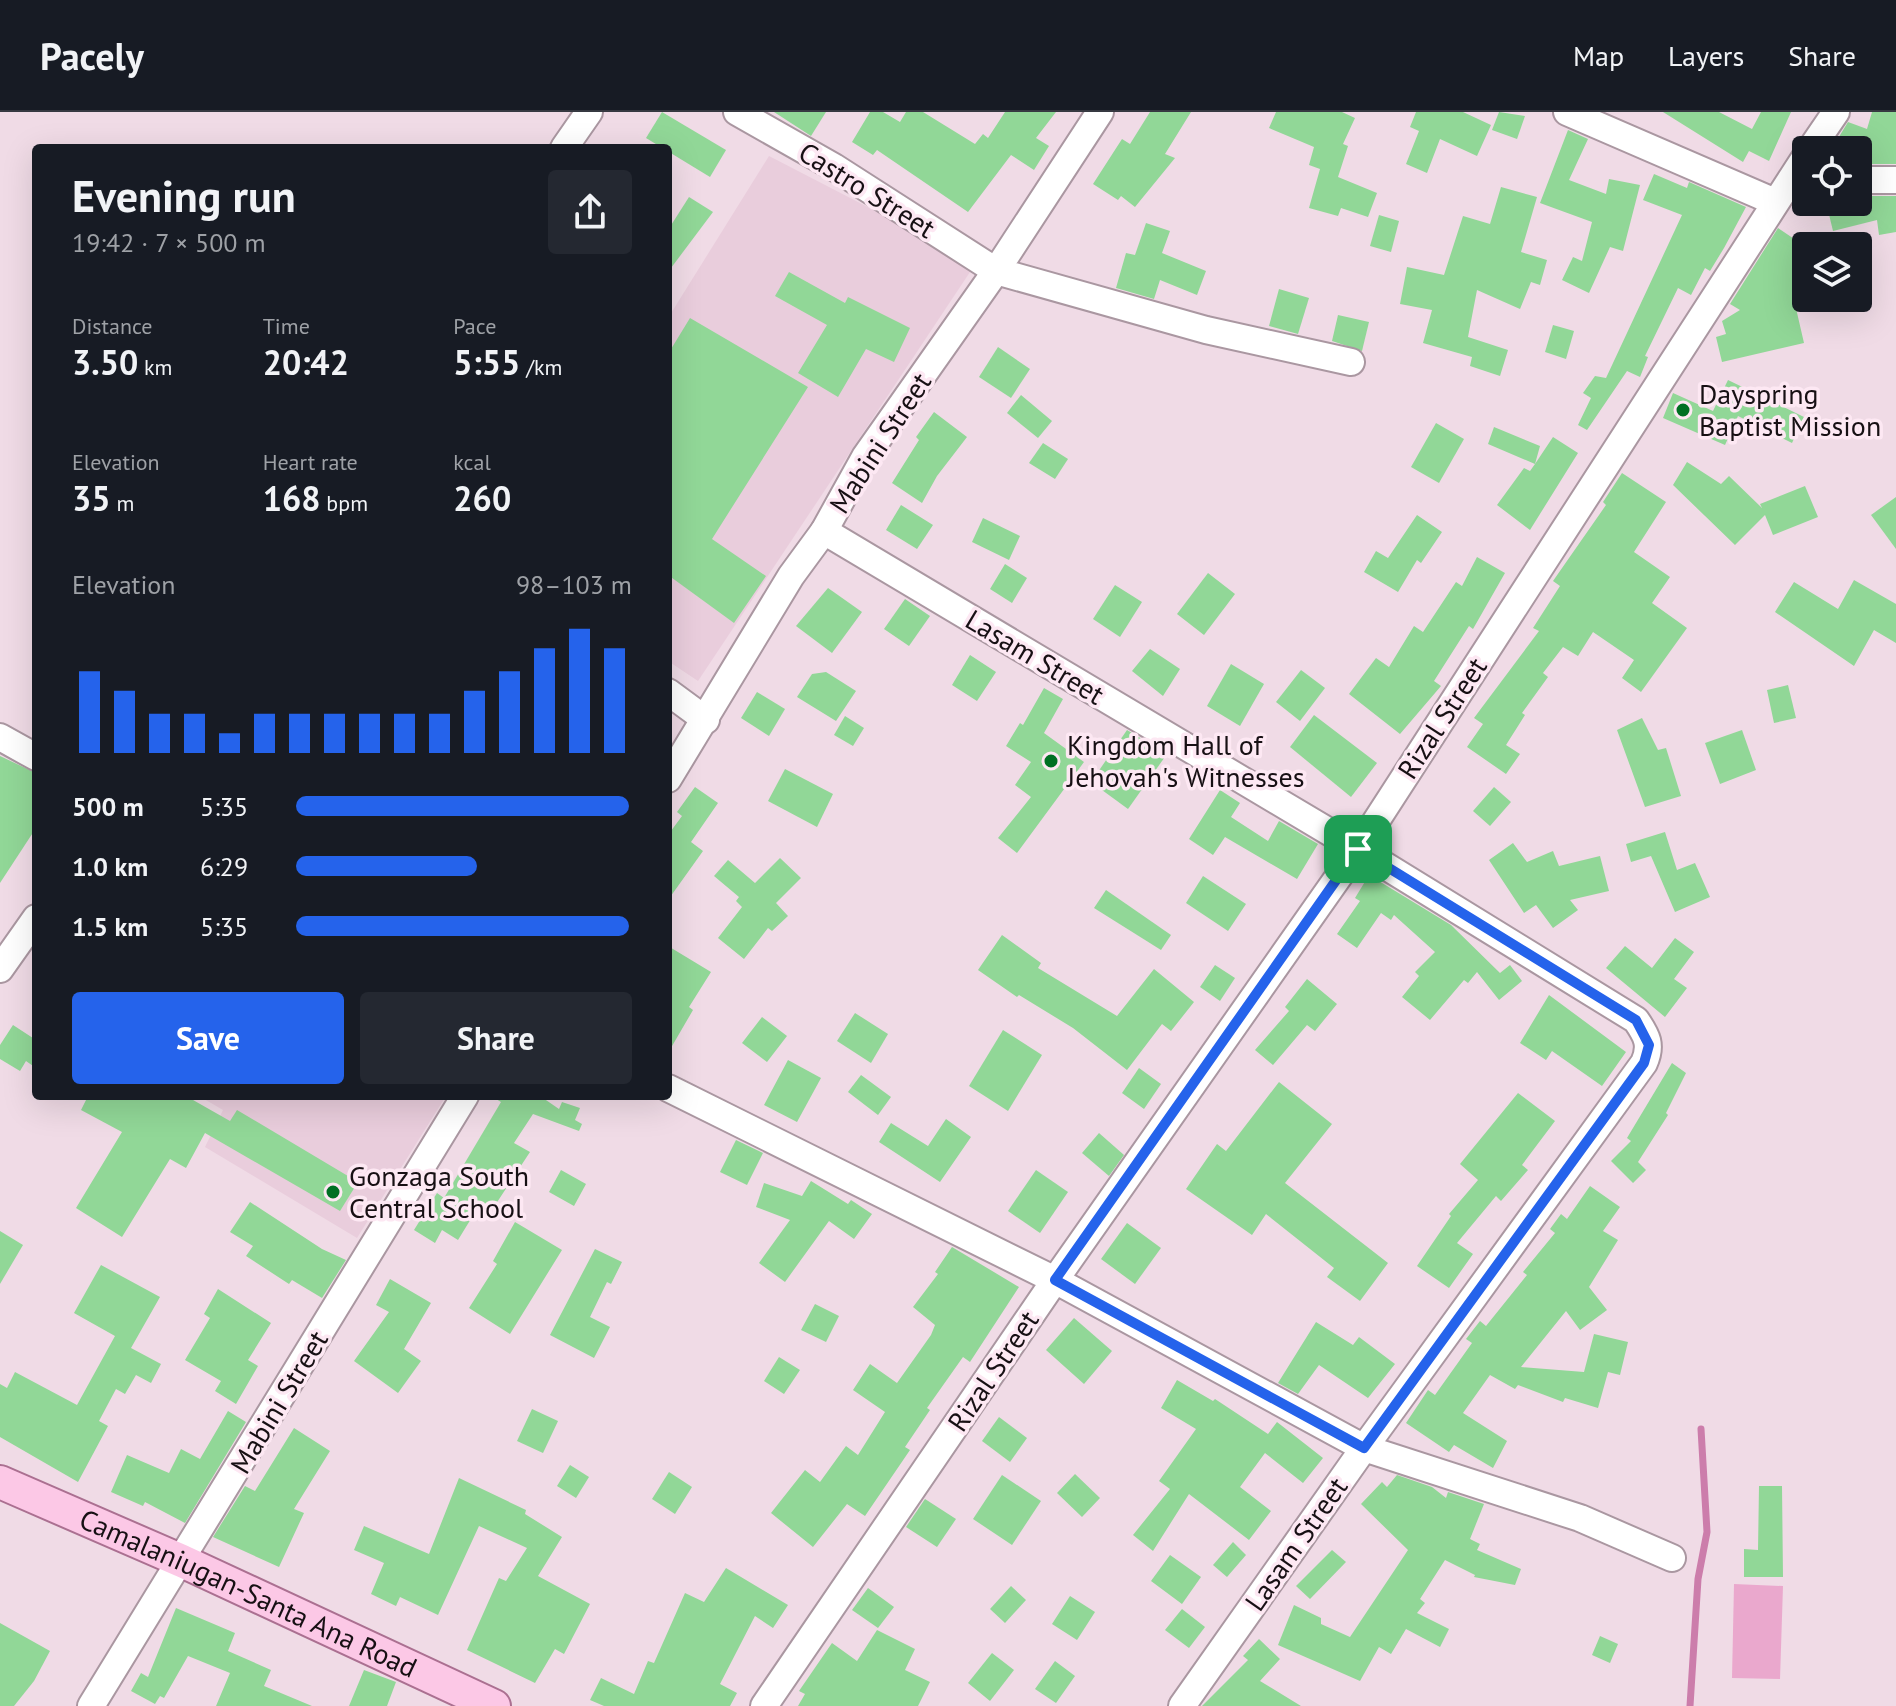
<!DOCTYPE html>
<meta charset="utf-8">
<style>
:root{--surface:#171b24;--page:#242831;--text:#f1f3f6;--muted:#9ea1a6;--line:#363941;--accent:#2563eb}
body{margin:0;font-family:"PT Sans",sans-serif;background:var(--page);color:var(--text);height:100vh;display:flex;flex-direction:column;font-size:30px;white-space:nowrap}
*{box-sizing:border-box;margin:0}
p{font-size:26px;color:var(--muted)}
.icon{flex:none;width:44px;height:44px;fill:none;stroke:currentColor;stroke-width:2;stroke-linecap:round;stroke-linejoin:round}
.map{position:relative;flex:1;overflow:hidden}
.drawer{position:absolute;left:32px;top:32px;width:640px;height:956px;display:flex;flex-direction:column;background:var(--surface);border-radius:8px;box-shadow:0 8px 32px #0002}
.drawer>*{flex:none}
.fabs{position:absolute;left:1792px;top:24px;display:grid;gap:16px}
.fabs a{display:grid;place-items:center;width:80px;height:80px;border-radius:8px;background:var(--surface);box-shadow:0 8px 32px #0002;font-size:40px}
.pin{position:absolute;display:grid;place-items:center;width:68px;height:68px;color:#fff;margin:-34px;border-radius:16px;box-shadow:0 4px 12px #0006}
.round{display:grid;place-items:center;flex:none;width:84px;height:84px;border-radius:8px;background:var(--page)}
.overview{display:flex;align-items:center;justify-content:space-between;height:136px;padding:0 40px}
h1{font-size:44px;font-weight:700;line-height:60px}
.stats{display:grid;grid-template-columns:repeat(3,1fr);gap:12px;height:136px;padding:8px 40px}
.stats div{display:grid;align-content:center}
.stats b{font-size:34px;font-weight:700}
.stats small{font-size:22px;font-weight:400}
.stats p{font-size:22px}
.chart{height:224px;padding:16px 40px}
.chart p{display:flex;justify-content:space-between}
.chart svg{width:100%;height:144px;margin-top:8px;stroke:var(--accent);stroke-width:6}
.action{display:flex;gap:16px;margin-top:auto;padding:16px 40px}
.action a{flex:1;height:92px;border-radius:8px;background:var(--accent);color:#fff;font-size:32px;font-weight:700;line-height:92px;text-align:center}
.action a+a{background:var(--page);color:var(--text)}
ul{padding:0 40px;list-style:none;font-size:26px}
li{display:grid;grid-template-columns:128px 96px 1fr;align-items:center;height:60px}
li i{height:20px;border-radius:10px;background:var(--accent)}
header{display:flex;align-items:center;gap:48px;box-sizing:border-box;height:112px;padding:0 40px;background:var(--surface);border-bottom:2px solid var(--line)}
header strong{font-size:38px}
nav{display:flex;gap:44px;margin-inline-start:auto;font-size:28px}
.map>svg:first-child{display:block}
</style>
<header>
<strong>Pacely</strong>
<nav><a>Map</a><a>Layers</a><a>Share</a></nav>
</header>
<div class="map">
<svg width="1896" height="1594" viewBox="0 0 1896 1594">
<rect width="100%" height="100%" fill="#f0dbe6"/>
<g fill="#e9cddc">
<polygon points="769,44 976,151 698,569 668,549 668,206"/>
<polygon points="199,984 446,984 357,1126 205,1035 223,998"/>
</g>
<polygon fill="#eaa8cd" points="1734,1472 1783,1474 1780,1567 1732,1566"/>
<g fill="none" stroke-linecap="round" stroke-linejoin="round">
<polyline stroke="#cc7dab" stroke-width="7" points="1690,1594 1698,1467 1707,1420 1701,1317"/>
</g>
<g fill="#91d797">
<polygon points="662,0 726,38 710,65 646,26"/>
<polygon points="774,0 826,0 811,24"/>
<polygon points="870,0 883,0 900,10 906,0 923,0 975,32 983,22 988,26 1005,0 1056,0 1036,26 1049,34 1034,58 1011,43 968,100 877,38 873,43 852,30"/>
<polygon points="1150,0 1191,0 1165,42 1175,46 1135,95 1121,84 1118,88 1093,72 1122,27 1130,32"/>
<polygon points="1276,0 1342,0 1355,6 1343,32 1348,34 1338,65 1377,81 1368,105 1341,96 1338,104 1309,96 1320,57 1309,53 1314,35 1269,16"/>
<polygon points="1416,0 1463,0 1491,13 1477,44 1440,27 1427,61 1406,52 1419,19 1410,15"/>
<polygon points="1499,0 1525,4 1517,27 1492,18"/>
<polygon points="1663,0 1719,0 1752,17 1761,0 1791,0 1769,49 1749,39 1743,50"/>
<polygon points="1872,0 1896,0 1896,52 1864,52 1858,50 1858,38 1831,38 1848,10 1867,17"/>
<polygon points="1568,18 1588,27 1569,68 1606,82 1609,67 1640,73 1623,139 1610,135 1589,181 1562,168 1573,145 1582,149 1592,110 1540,91"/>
<polygon points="1654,62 1687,76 1689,70 1746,95 1724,136 1710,159 1705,156 1691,183 1678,176 1645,244 1648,245 1640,265 1627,259 1587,318 1578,313 1591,286 1583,281 1595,264 1606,266 1682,103 1643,88"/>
<polygon points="1501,75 1537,85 1521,140 1547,148 1540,173 1531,170 1520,197 1477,178 1468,225 1508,238 1500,264 1470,254 1472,245 1423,231 1432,198 1400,192 1407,155 1444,163 1463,104 1490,112"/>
<polygon points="1858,84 1896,84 1896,120 1879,123 1877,108 1833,119 1826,90 1858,90"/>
<polygon points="689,85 713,100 668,160 668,118"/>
<polygon points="1379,103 1399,109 1391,140 1370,134"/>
<polygon points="1146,111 1170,119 1162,141 1206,159 1197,183 1160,168 1154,187 1116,176 1126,141 1135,143"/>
<polygon points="1778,116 1806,135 1806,157 1792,179 1804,231 1722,250 1716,225 1726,222 1722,209 1740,198 1730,192"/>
<polygon points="789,160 845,191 848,185 910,216 894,250 866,237 838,285 798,261 827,213 775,184"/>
<polygon points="1279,177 1309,186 1298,222 1269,214"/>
<polygon points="1338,203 1369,210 1362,239 1332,229"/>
<polygon points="690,206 808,275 712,427 766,464 734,511 668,463 668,242"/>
<polygon points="1553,213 1574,219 1566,247 1545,240"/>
<polygon points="998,235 1030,257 1011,286 979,265"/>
<polygon points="1728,268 1804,305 1792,331 1738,304 1725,333 1663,306 1673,281 1713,299"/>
<polygon points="1021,283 1052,309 1038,326 1007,301"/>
<polygon points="934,300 967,325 937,364 922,391 892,371 919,328 916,325"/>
<polygon points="1436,311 1464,327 1439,371 1411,355"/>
<polygon points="1494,315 1540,334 1535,352 1553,325 1578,341 1530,418 1497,393 1524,356 1530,359 1535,352 1488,332"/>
<polygon points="1043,331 1068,347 1055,367 1029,351"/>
<polygon points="1687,350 1721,372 1729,364 1762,396 1760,392 1805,374 1818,405 1773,423 1765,403 1735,433 1673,373"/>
<polygon points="1622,361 1666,390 1634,440 1670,465 1652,491 1687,516 1641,580 1622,566 1634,548 1593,520 1578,544 1563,535 1543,561 1548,565 1522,601 1525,603 1506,633 1520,642 1506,662 1467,635 1483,612 1474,606 1539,519 1533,516 1560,474 1553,469 1606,393 1603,390"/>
<polygon points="1896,385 1896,437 1871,403"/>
<polygon points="901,393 933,413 917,437 886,418"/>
<polygon points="1417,403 1442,420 1421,451 1417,448 1398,480 1364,460 1376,439 1388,446"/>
<polygon points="983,406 1020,424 1009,448 972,430"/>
<polygon points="1477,445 1505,461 1473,517 1469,514 1434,569 1441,574 1400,622 1349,582 1376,546 1389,555 1414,514 1423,520 1456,470 1462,474"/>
<polygon points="1005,452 1027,466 1012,491 990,477"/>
<polygon points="1208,461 1235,482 1204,523 1177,502"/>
<polygon points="1854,468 1896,492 1896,531 1874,518 1854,554 1775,500 1794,470 1838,497"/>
<polygon points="1115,473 1142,490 1120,525 1093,507"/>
<polygon points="828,476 862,500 832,541 796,514"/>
<polygon points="905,487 930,504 909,534 884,517"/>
<polygon points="1150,537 1180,557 1163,584 1132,559"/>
<polygon points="970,543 996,560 977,589 952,573"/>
<polygon points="1231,552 1264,572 1240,614 1207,594"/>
<polygon points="1301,558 1325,576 1300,609 1276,590"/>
<polygon points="826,560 856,579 836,609 797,585 812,562"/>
<polygon points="1788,573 1796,606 1774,611 1767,578"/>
<polygon points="1044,576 1063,587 1044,621 1084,650 1017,741 998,726 1031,685 1015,673 1031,650 1006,634 1020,611 1023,613"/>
<polygon points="757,580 785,597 769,624 741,606"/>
<polygon points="1314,603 1377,651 1351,685 1290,635"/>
<polygon points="845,604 864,616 853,634 834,623"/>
<polygon points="1642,606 1658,638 1666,636 1681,684 1645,695 1617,618"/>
<polygon points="1127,618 1167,642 1128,697 1091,670"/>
<polygon points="1742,618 1756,658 1720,672 1705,631"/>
<polygon points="0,644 36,661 36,716 0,771"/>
<polygon points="785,657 833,682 817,715 768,689"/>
<polygon points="695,675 718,691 691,730 703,739 668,788 668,723 682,704 677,700"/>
<polygon points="1494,675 1511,690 1490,714 1473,699"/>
<polygon points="1220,678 1240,691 1231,705 1268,729 1279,709 1318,732 1297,767 1225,725 1213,743 1189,727"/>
<polygon points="1665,720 1677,758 1695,751 1710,785 1675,800 1651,744 1631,750 1626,732"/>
<polygon points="1513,731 1527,750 1553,739 1559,754 1600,744 1609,779 1570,788 1578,798 1553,816 1536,793 1524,801 1489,748"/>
<polygon points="780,746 801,766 776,791 788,804 772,819 768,816 744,847 718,826 742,795 736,789 739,785 714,764 728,748 755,771"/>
<polygon points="1369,763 1451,813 1500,861 1510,853 1522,869 1499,888 1477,860 1468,871 1464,868 1430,908 1402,885 1419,864 1415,860 1435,840 1394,803 1391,808 1381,801 1357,836 1337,822 1360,789 1355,786"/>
<polygon points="1203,764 1246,792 1228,819 1186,791"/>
<polygon points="1106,778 1171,823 1161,838 1094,796"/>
<polygon points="1002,823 1041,851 1038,856 1117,904 1154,857 1194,890 1171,919 1162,912 1127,958 1073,916 1019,883 1017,885 978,858"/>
<polygon points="1675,826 1694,840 1674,867 1687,876 1665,905 1606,856 1625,834 1652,856"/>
<polygon points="668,834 711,860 689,895 693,898 668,941"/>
<polygon points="1215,853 1235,866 1220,889 1200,875"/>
<polygon points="1307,867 1337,892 1315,919 1307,913 1273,953 1255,938 1289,899 1285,895"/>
<polygon points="1549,883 1626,940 1602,974 1552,939 1546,948 1520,931"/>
<polygon points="855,901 888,922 871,951 837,929"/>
<polygon points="762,905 787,924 767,950 742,931"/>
<polygon points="13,913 36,928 36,956 26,949 20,959 0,947 0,933"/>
<polygon points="1003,918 1042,943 1008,999 969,974"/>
<polygon points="788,948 821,966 797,1010 764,993"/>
<polygon points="1672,951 1686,961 1666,1001 1668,1003 1638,1050 1646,1058 1633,1071 1611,1049 1631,1029 1627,1026"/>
<polygon points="1139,956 1161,972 1144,997 1122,981"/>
<polygon points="861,963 891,985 878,1003 848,980"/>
<polygon points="1279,970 1332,1012 1285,1071 1388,1151 1360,1189 1327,1165 1334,1156 1266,1102 1252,1123 1186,1077 1217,1032 1226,1039"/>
<polygon points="1518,981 1555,1009 1522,1053 1528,1058 1501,1089 1496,1084 1457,1131 1473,1142 1449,1176 1417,1154 1451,1104 1449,1102 1478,1068 1460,1052"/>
<polygon points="88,984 186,984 230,1009 237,998 358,1070 340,1099 205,1021 186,1056 170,1047 122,1125 76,1096 122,1020 81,998"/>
<polygon points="491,984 545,984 543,986 559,997 562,990 580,996 575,1008 582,1012 579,1019 533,1002 514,1031 530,1040 488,1104 477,1097 458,1128 442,1118 435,1131 414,1118 437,1081 444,1086 501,990"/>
<polygon points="946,1007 971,1025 940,1070 879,1030 891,1011 928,1034"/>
<polygon points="1099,1021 1124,1043 1109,1064 1082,1041"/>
<polygon points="736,1028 763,1041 747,1073 720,1060"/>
<polygon points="561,1058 586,1072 574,1094 549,1080"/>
<polygon points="1036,1058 1068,1080 1040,1121 1008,1099"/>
<polygon points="811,1069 848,1092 851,1088 872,1102 854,1127 829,1109 785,1170 759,1151 790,1108 756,1095 764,1071 802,1084"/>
<polygon points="1590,1074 1620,1095 1603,1119 1618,1128 1589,1175 1607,1198 1580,1218 1566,1199 1521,1255 1584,1260 1594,1222 1628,1230 1620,1263 1608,1260 1598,1296 1565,1286 1563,1290 1518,1273 1515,1277 1490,1263 1463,1301 1507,1329 1493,1356 1454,1333 1449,1340 1406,1311 1428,1278 1435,1283 1472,1231 1466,1227 1480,1209 1486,1214 1527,1163 1523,1160 1555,1121 1550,1117 1561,1102 1567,1107"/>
<polygon points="250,1090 322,1137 346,1148 322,1186 292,1168 289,1172 246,1144 253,1134 230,1120"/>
<polygon points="515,1110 562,1138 510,1222 469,1196 497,1152 493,1149"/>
<polygon points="1127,1111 1161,1136 1135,1172 1101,1147"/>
<polygon points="0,1119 23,1133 0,1172"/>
<polygon points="952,1135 1019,1175 970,1250 963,1245 927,1296 930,1298 905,1335 910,1338 865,1404 847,1392 813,1435 771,1401 805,1358 820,1370 846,1334 858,1343 885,1300 853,1278 870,1252 897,1271 931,1223 935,1213 913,1195 938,1162 935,1160"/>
<polygon points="595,1137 622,1150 611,1172 607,1170 590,1205 610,1215 594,1246 550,1223"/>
<polygon points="101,1153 160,1185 131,1236 161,1252 151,1271 136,1263 125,1282 116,1277 99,1309 108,1314 78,1370 0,1325 0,1272 7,1276 15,1260 77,1293 115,1224 74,1201"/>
<polygon points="390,1167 431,1191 404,1237 421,1249 398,1281 354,1249 389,1200 376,1193"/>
<polygon points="218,1177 271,1211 248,1248 258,1254 236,1292 215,1279 221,1269 185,1248 210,1206 204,1202"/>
<polygon points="815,1192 839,1204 826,1230 801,1218"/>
<polygon points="1074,1206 1112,1239 1084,1272 1046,1238"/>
<polygon points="1316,1210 1353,1233 1359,1225 1395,1252 1368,1286 1319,1253 1298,1282 1278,1271"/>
<polygon points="779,1245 800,1258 784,1282 764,1269"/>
<polygon points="1177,1268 1213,1289 1215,1287 1268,1322 1277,1310 1323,1346 1303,1371 1265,1341 1240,1375 1271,1399 1249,1428 1189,1382 1153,1439 1133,1423 1170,1377 1159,1369 1196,1317 1161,1296"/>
<polygon points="532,1297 558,1309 543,1341 517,1329"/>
<polygon points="228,1299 246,1310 185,1411 145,1390 143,1394 111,1380 127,1343 169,1361 181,1337 200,1347"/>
<polygon points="999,1305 1027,1326 1010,1350 982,1329"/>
<polygon points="294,1316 330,1339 294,1397 304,1401 279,1455 213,1425 245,1374 255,1379"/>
<polygon points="570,1353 589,1365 576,1386 557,1374"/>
<polygon points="669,1360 692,1375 675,1402 652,1387"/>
<polygon points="1075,1362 1100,1386 1082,1405 1057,1381"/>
<polygon points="1002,1363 1041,1389 1012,1433 973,1407"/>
<polygon points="1397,1363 1432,1375 1446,1386 1448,1380 1484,1392 1470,1427 1480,1432 1477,1438 1521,1457 1515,1473 1474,1465 1475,1463 1445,1448 1420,1487 1425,1491 1417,1501 1449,1517 1440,1535 1406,1517 1391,1542 1379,1535 1360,1569 1278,1533 1294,1493 1321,1506 1321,1512 1350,1525 1408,1438 1361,1392 1382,1370 1387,1375"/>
<polygon points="459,1366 526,1398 525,1402 562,1425 538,1464 590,1492 564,1542 555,1537 535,1571 467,1538 499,1466 506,1469 527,1436 479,1414 438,1503 400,1485 396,1494 371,1482 384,1451 354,1438 364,1414 429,1442"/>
<polygon points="1759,1374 1782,1374 1783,1465 1744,1465 1744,1437 1758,1438"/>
<polygon points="925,1387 956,1407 937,1435 906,1415"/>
<polygon points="1233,1430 1246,1443 1227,1465 1213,1453"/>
<polygon points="1332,1438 1346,1450 1310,1487 1296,1474"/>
<polygon points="1170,1443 1201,1465 1182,1492 1151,1469"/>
<polygon points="726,1456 788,1493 773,1516 755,1504 720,1572 737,1581 730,1594 604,1594 590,1588 601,1566 634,1582 648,1549 654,1551 685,1481 704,1490"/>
<polygon points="1011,1474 1026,1488 1005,1511 990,1497"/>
<polygon points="868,1476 894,1495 878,1516 852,1498"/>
<polygon points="1070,1484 1095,1500 1077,1528 1052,1512"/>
<polygon points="176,1496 235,1521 228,1539 271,1558 264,1574 312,1594 216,1594 230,1561 188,1544 164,1586 160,1584 155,1592 131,1579 141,1561 148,1565"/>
<polygon points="1182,1497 1205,1515 1189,1536 1165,1518"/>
<polygon points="0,1511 50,1539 34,1569 14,1594 0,1594"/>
<polygon points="877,1518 915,1537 905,1558 930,1570 918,1594 798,1594 805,1582 799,1579 832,1531 857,1549"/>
<polygon points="1600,1524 1618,1532 1610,1551 1592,1543"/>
<polygon points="1259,1527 1280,1547 1260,1569 1301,1594 1202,1594 1248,1548 1243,1544"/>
<polygon points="992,1541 1014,1558 990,1589 968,1571"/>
<polygon points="1055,1549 1075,1564 1056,1591 1035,1577"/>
<polygon points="364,1558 396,1570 387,1594 349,1594"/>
</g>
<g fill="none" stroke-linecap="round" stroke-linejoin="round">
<defs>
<g id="minor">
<polyline points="737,0 834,55 996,159 1206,218 1351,250"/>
<polyline points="1567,0 1775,90"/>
<polyline points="564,36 589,0"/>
<polyline points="1810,38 1836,0"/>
<polyline points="1858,68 1896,68"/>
<path d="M 824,419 L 1358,737 L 1636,908 C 1647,924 1652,933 1644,951 L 1364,1336 L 1182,1594"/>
<polyline points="668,580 706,608"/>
<polyline points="0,625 36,645"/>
<polyline points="668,667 791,464 824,419 865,345 996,159 1100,0"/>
<polyline points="0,857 36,806"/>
<polyline points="668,976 1055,1168 1364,1336 1580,1406 1672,1446"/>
<polyline points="91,1594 465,984"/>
<polyline points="764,1594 1055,1168 1358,737 1806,44"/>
</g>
<g id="major">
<path id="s1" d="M 0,1370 L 182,1449 L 494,1594"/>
</g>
</defs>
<use href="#minor" stroke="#aa97a1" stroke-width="30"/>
<use href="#major" stroke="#ab7091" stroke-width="36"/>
<use href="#minor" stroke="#fff" stroke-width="26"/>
<use href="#major" stroke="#fcc8e6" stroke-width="32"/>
</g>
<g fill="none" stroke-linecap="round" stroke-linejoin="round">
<defs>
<polygon id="route" points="1358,737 1636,908 1649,933 1644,951 1364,1336 1055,1168"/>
</defs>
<use href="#route" stroke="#fff" stroke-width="16"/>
<use href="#route" stroke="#2563eb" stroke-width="10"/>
</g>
<g fill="#007023" stroke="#fde8f3" stroke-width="3">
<circle cx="1683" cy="298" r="8"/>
<circle cx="1051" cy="649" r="8"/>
<circle cx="333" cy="1080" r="8"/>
</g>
<g text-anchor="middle" stroke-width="7" stroke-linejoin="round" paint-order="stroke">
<g font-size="28" fill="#171014" stroke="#fde8f3">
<text transform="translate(867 78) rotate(32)" y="10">Castro Street</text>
<text transform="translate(880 331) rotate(-57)" y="10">Mabini Street</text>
<text transform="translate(1035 545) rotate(31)" y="10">Lasam Street</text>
<text transform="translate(1442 606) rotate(-57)" y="10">Rizal Street</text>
<text transform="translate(993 1259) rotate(-56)" y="10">Rizal Street</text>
<text transform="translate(279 1290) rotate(-59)" y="10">Mabini Street</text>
<text transform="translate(1296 1432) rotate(-55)" y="10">Lasam Street</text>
<text dy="10" stroke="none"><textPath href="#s1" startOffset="272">Camalaniugan-Santa Ana Road</textPath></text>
</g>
<g font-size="28" fill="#171014" stroke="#fde8f3" text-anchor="start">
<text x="1699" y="292">Dayspring<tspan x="1699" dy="32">Baptist Mission</tspan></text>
<text x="1067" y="643">Kingdom Hall of<tspan x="1067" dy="32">Jehovah's Witnesses</tspan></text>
<text x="349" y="1074">Gonzaga South<tspan x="349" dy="32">Central School</tspan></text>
</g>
</g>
</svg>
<div class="fabs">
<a><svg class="icon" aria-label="locate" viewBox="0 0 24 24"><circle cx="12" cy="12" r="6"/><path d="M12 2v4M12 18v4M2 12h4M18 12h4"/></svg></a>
<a><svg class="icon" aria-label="layers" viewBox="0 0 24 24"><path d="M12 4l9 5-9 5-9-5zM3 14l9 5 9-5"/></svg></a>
</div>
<div class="pin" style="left:1358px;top:737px;background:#1e9e55"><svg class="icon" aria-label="arrive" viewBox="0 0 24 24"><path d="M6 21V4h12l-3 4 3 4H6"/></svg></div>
<section class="drawer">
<div class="overview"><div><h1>Evening run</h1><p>19:42 · 7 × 500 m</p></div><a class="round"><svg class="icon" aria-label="share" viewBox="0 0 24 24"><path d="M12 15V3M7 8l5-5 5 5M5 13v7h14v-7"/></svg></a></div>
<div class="stats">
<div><p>Distance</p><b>3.50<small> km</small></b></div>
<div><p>Time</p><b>20:42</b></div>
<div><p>Pace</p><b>5:55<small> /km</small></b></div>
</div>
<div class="stats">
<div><p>Elevation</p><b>35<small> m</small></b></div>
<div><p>Heart rate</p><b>168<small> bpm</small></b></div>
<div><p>kcal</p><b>260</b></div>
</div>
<div class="chart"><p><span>Elevation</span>98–103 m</p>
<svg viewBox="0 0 160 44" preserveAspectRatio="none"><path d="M5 44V19M15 44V25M25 44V32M35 44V32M45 44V38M55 44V32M65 44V32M75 44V32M85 44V32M95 44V32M105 44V32M115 44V25M125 44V19M135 44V12M145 44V6M155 44V12"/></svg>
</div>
<ul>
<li><b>500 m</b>5:35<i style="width:99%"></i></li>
<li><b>1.0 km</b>6:29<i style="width:54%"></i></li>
<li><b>1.5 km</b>5:35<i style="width:99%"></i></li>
</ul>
<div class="action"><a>Save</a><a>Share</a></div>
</section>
</div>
